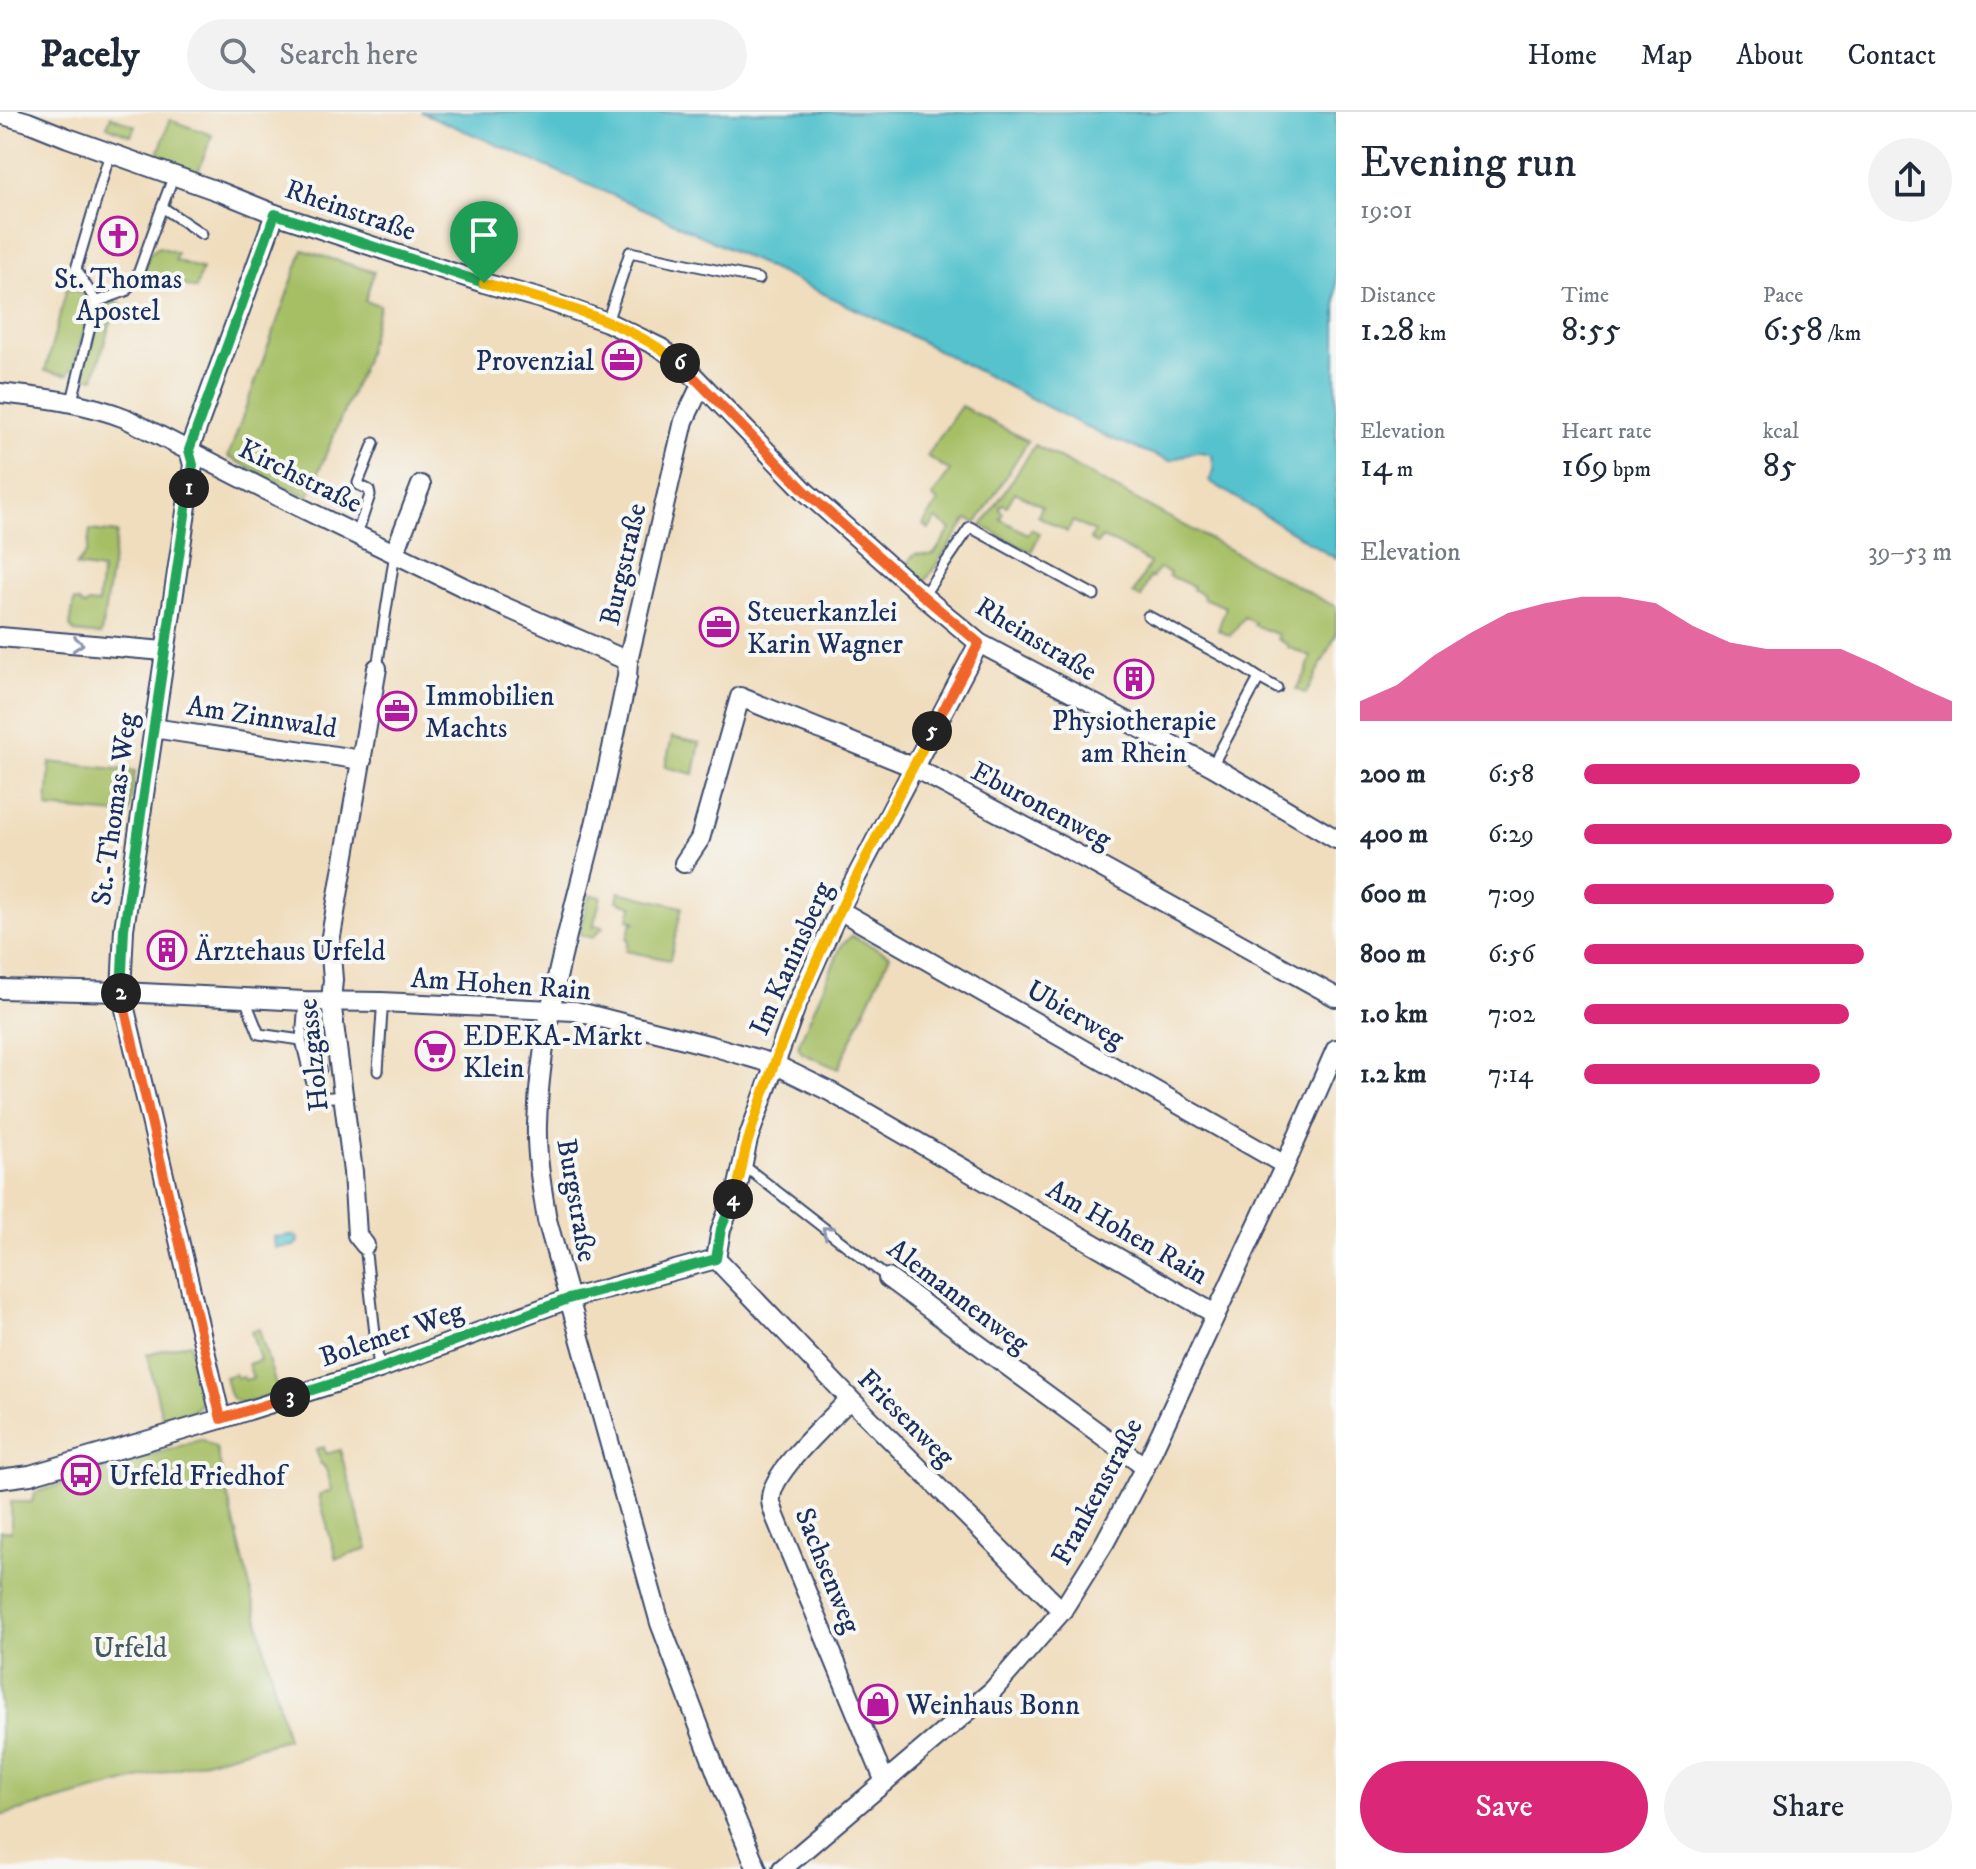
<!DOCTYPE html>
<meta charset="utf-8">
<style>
:root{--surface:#fff;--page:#f2f2f3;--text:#1f2937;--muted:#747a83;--line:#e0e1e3;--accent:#db2777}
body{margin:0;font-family:"IM FELL DW Pica",serif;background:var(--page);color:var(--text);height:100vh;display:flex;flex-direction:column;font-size:30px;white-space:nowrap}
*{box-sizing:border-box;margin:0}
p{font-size:26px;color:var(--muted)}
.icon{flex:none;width:44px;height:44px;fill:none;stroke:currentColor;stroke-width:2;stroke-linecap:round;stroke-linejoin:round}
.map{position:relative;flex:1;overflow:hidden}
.drawer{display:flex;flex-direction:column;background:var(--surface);width:640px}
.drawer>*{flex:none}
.pin{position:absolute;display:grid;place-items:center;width:68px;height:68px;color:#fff;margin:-82px -34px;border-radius:50% 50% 50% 0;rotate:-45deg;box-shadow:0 0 8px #0007}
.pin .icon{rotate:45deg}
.km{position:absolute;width:40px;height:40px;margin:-20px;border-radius:50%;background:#222;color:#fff;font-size:22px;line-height:40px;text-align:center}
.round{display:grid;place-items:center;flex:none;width:84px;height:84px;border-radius:42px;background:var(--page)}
.head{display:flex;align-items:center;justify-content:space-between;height:136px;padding:0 24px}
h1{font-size:44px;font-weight:600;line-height:60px}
.stats{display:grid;grid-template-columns:repeat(3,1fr);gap:12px;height:136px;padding:8px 24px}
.stats div{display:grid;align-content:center}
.stats b{font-size:34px;font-weight:600}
.stats small{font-size:22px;font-weight:400}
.stats p{font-size:22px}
.chart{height:224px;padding:16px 24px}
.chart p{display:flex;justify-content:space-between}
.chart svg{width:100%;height:144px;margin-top:8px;fill:var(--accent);opacity:.7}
.primary-button{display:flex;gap:16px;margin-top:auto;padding:16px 24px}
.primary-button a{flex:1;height:92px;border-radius:48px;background:var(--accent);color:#fff;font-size:32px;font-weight:600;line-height:92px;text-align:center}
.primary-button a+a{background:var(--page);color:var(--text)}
ul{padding:0 24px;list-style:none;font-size:26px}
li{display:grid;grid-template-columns:128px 96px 1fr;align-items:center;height:60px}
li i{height:20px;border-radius:10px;background:var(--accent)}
header{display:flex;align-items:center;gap:48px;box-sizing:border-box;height:112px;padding:0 40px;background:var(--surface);border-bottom:2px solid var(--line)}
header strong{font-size:38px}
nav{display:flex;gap:44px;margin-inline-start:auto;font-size:28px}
.search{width:560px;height:72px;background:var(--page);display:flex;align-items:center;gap:20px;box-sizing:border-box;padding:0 28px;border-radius:44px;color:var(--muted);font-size:30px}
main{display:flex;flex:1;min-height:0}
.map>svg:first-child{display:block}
</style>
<header>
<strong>Pacely</strong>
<div class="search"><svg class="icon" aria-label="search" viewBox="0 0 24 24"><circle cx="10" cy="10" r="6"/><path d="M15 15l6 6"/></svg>Search here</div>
<nav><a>Home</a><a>Map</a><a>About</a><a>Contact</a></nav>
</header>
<main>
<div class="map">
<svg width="1336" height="1757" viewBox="0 0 1336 1757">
<rect width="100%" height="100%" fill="#f6f6f2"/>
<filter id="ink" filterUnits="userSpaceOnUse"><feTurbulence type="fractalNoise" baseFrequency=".0125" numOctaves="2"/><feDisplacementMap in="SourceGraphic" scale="16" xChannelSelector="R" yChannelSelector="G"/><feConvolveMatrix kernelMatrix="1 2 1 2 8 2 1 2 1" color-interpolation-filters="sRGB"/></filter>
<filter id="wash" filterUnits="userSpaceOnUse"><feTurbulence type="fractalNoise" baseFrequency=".006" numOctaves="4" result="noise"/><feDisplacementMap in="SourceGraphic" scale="32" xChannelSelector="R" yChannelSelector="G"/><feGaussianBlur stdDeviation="1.8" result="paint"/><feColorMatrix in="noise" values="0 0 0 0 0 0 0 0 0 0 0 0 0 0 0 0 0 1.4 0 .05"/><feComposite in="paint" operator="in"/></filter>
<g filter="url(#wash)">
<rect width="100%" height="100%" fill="#f0ddbd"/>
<g fill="#a6bf65" stroke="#607762" stroke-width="2">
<polygon points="111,4 135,14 131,24 107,14"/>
<polygon points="170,8 212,23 198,60 157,45"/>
<polygon points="159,135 177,141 175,148 202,157 196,177 148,161 145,156 150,141"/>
<polygon points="303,138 374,160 365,189 380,193 364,251 308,385 228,345"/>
<polygon points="67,176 85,182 89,201 74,254 67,263 45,259"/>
<polygon points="112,190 121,192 110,212 94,266 83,265 83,256 98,202"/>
<polygon points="961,294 1028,329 977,411 967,407 924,471 906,456 910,447 915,442 929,443 934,442 951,417 936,407 929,417 923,413 938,390 932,385 950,359 927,344"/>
<polygon points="1035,333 1336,495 1336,523 1306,582 1296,577 1308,558 1307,556 1311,545 1288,535 1288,533 1277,527 1279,523 1254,513 1255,511 1244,505 1230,524 1218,518 1226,495 1203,486 1203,483 1192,477 1193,474 1169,464 1170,461 1159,456 1152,466 1150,465 1141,486 1133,482 1150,451 1115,431 1101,426 1097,432 1090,428 1094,420 1073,409 1067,420 1038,404 1042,394 1015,380 1007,394 1003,392 1000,394 1000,398 1003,401 1000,407 1028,422 1031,417 1040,422 1031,440 982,414"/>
<polygon points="90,418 117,421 101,523 74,520 70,514 74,489 79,490 82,493 85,494 88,491 98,492 102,458 76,454 87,440"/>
<polygon points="672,625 700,631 694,662 665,655"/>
<polygon points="50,650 135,659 129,703 47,696"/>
<polygon points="619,780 682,795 670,848 626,839 629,828 627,827 632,810 635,811 635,809 629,807 632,795 635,795 617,789"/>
<polygon points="592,783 601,785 593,815 595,813 603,815 592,826 581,823 580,818 588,787"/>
<polygon points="852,824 890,843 838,957 802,941 798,934 842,832"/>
<path d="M 259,1217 L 278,1280 C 266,1283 241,1298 231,1285 C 228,1280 227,1270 225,1265 L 235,1262 L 236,1266 L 243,1265 L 244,1268 L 253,1266 L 248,1252 L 260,1248 L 251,1219 Z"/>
<path d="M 190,1231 L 201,1287 C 198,1303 177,1304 163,1309 L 147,1242 Z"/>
<polygon points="202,1327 216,1336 287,1627 0,1704 0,1419 11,1419 11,1390 32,1390 34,1381"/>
<path d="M 324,1334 L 326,1342 L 340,1338 L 368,1437 L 336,1447 L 319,1383 L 332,1378 C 329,1369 328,1355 320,1351 L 316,1337 Z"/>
</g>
<g fill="#55c2cd" stroke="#387896" stroke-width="2">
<path d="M 421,0 L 1336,0 L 1336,447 L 1209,369 L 1214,359 L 1212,343 C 1197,336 1184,343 1170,349 L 1102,323 L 885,211 L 651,100 Z"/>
<polygon points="293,1123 298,1126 298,1130 295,1134 275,1136 274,1125"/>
</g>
</g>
<g filter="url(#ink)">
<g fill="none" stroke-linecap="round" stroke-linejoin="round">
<defs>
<g id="service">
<polyline points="162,95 174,63"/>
<polyline points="96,190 76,157 110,41"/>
<polyline points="607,210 630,140 759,167"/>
<polyline points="72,289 96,190 126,179 138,162 162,95 202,122"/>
<polyline points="357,422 370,383 369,378 359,373 358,371 374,331"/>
<polyline points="923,484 970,415 1094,483"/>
<polyline points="1148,504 1244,556 1259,566 1212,654"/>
<polyline points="377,556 395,441"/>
<polyline points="1259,566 1277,576"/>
<polyline points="245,887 259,922 301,928"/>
<polyline points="304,889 301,928 307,953 321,957"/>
<polyline points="307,953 314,979"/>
<polyline points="378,959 382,900 381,890"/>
<polyline points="322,986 343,984"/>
<polyline points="743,1053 888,1166"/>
<polyline points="365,1133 379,1257"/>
</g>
<g id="minor">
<polyline points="0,2 28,10 68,26 223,81 275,102 484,171 545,188 607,210 661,236 685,255 806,380 923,484 979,531 1212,654 1336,727"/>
<path d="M 701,273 L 684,309 L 628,549 L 627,565 C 616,618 605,672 592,725 C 568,821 540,913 537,1012 C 536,1044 542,1077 547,1108 L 660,1511 L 719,1667 L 757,1757"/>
<path d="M 0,281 C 44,286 84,290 125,306 L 277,384 L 496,491 L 628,549"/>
<polyline points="395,440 421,373"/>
<polyline points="0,525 164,539"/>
<polyline points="153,616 362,648"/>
<polyline points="684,751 700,727 740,585 913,655 1097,753 1336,885"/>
<polyline points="839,798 1285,1053"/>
<polyline points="0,877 121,880 304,889 381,890 575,899 712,934 774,952 831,980 1215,1202"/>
<polyline points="365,1133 357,1123 353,1060 331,889 333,868 330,830 377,556"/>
<polyline points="716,1147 721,1117 738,1074 748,1027 796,894 839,798 979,531"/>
<polyline points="716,1147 850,1287 1062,1499"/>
<polyline points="888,1166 1145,1355"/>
<path d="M 850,1287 C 831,1307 772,1359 771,1386 C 770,1391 774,1399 775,1404 L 885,1670"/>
<polyline points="221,1307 121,880 124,817 193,353 189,338 275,102"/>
<polyline points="0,1367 30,1363 221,1307 379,1257 568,1187 716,1147"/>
<polyline points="782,1757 993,1578 1062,1499 1105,1430 1145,1355 1285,1053 1336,937"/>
</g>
</defs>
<use href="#service" stroke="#3b496c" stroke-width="13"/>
<use href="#minor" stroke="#3b496c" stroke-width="22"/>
<use href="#service" stroke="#fff" stroke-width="9"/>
<use href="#minor" stroke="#fff" stroke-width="18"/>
</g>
<defs><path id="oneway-chevron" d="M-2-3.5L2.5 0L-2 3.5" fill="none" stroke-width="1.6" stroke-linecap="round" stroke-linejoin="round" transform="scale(2)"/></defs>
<g stroke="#8d97ae">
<use href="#oneway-chevron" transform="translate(78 532) rotate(5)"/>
<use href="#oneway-chevron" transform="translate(827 1119) rotate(-142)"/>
</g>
</g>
<g fill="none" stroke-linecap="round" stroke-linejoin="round" filter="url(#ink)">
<defs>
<polyline id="split-1" points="189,376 193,353 189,338 275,102 484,171"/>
<polyline id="split-2" points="121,881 124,817 189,376"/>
<polyline id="split-3" points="121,881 221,1307 290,1285"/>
<polyline id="split-4" points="290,1285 379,1257 568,1187 716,1147 721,1117 733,1087"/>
<path id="split-5" d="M 733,1087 C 741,1069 742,1048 748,1029 C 758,996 770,963 782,931 C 824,823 878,721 932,619"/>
<polyline id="split-6" points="680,251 806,380 923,484 979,531 932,619"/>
<path id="split-7" d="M 484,171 C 550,189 626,208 680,251"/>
</defs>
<use href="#split-1" stroke="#fff" stroke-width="16"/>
<use href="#split-2" stroke="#fff" stroke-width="16"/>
<use href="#split-3" stroke="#fff" stroke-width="16"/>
<use href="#split-4" stroke="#fff" stroke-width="16"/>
<use href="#split-5" stroke="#fff" stroke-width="16"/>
<use href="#split-6" stroke="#fff" stroke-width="16"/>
<use href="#split-7" stroke="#fff" stroke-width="16"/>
<use href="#split-1" stroke="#22a559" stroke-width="10"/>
<use href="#split-2" stroke="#22a559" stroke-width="10"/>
<use href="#split-3" stroke="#f0652b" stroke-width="10"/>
<use href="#split-4" stroke="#22a559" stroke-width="10"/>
<use href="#split-5" stroke="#f5b400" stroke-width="10"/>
<use href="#split-6" stroke="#f0652b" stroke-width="10"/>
<use href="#split-7" stroke="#f5b400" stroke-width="10"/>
</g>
<defs>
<symbol id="church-ring" viewBox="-11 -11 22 22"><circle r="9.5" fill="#f6f6f2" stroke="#b5179e" stroke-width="1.5"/><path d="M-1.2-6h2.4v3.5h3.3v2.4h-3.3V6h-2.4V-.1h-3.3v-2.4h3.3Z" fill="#b5179e"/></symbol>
<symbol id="office-ring" viewBox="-11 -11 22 22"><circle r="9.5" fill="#f6f6f2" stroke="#b5179e" stroke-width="1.5"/><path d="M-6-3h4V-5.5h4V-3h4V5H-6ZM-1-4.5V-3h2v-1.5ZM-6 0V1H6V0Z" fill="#b5179e"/></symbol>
<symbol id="building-ring" viewBox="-11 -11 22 22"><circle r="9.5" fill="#f6f6f2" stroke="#b5179e" stroke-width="1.5"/><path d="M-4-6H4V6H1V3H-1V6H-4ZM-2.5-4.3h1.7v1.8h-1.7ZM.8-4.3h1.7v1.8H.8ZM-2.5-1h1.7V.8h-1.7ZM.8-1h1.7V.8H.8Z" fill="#b5179e"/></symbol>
<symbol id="supermarket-ring" viewBox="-11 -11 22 22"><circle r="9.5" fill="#f6f6f2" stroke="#b5179e" stroke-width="1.5"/><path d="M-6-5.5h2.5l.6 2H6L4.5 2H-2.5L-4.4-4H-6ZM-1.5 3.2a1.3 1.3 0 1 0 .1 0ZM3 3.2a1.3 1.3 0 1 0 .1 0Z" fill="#b5179e"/></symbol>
<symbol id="bus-ring" viewBox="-11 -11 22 22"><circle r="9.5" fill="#f6f6f2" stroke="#b5179e" stroke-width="1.5"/><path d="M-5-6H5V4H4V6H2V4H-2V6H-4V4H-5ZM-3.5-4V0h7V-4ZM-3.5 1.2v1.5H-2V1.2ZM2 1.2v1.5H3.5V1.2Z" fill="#b5179e"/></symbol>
<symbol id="shop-ring" viewBox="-11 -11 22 22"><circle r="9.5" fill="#f6f6f2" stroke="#b5179e" stroke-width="1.5"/><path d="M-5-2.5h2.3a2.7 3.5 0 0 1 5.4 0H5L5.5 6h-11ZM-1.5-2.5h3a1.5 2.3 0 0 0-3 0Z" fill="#b5179e"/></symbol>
</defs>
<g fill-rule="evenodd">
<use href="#church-ring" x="96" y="102" width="44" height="44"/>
<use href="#office-ring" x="600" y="226" width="44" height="44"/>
<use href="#office-ring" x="697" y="493" width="44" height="44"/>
<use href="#building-ring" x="1112" y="545" width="44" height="44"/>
<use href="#office-ring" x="375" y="577" width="44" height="44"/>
<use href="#building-ring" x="145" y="816" width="44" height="44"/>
<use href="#supermarket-ring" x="413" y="917" width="44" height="44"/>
<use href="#bus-ring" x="59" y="1341" width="44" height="44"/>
<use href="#shop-ring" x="856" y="1570" width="44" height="44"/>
</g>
<g text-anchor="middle" stroke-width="8" stroke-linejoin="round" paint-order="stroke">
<g font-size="28" fill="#1b2f5e" stroke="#f6f6f2">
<text transform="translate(351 97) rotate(19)" y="10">Rheinstraße</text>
<text transform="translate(301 363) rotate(26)" y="10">Kirchstraße</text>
<text transform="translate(622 452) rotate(-77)" y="10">Burgstraße</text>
<text transform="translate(1037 526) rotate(31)" y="10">Rheinstraße</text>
<text transform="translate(262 604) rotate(9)" y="10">Am Zinnwald</text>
<text transform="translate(1042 692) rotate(28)" y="10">Eburonenweg</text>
<text transform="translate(113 697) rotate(-82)" y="10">St.-Thomas-Weg</text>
<text transform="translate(790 846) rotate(-66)" y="10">Im Kaninsberg</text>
<text transform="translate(501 871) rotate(4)" y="10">Am Hohen Rain</text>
<text transform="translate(1076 901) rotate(30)" y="10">Ubierweg</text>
<text transform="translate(312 943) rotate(-96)" y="10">Holzgasse</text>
<text transform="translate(578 1088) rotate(80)" y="10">Burgstraße</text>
<text transform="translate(1128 1119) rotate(30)" y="10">Am Hohen Rain</text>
<text transform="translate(959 1183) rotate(37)" y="10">Alemannenweg</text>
<text transform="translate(391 1221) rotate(-19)" y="10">Bolemer Weg</text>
<text transform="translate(907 1305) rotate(45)" y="10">Friesenweg</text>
<text transform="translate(1096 1379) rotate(-62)" y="10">Frankenstraße</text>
<text transform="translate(829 1458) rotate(68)" y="10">Sachsenweg</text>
</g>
<g font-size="28" fill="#1b2f5e" stroke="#f6f6f2" text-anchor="start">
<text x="118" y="176" text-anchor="middle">St. Thomas<tspan x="118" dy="32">Apostel</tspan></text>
<text x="594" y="258" text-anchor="end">Provenzial</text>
<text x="747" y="509">Steuerkanzlei<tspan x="747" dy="32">Karin Wagner</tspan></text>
<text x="425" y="593">Immobilien<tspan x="425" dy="32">Machts</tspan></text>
<text x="1134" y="618" text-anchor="middle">Physiotherapie<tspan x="1134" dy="32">am Rhein</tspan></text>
<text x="195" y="848">Ärztehaus Urfeld</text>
<text x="463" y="933">EDEKA-Markt<tspan x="463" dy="32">Klein</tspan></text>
<text x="109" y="1373">Urfeld Friedhof</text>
<text x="906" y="1602">Weinhaus Bonn</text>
</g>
<g font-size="28" fill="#455a60" stroke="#f6f6f2">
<text x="130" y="1545">Urfeld</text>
</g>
</g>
</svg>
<div class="pin" style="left:484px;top:171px;background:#1e9e55"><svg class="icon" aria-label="arrive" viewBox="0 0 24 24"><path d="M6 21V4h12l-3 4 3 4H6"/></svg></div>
<b class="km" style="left:189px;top:376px">1</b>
<b class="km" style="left:121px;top:881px">2</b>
<b class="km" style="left:290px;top:1285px">3</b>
<b class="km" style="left:733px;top:1087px">4</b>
<b class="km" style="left:932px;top:619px">5</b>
<b class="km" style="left:680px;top:251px">6</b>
</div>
<section class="drawer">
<div class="head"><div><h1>Evening run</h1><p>19:01</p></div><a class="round"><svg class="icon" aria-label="share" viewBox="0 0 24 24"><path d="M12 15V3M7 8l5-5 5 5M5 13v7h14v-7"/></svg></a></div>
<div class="stats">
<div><p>Distance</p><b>1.28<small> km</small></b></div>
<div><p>Time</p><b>8:55</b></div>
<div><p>Pace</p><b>6:58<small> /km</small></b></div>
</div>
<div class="stats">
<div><p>Elevation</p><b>14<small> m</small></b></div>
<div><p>Heart rate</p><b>169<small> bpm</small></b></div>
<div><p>kcal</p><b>85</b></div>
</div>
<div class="chart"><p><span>Elevation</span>39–53 m</p>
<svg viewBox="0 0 160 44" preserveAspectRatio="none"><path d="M0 44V38L10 33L20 24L30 17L40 11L50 8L60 6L70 6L80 8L90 15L100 20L110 22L120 22L130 22L140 27L150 33L160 38V44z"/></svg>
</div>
<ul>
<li><b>200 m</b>6:58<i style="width:75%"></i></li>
<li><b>400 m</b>6:29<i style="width:100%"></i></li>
<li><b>600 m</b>7:09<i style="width:68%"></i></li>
<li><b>800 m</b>6:56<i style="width:76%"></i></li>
<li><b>1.0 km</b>7:02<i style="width:72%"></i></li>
<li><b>1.2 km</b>7:14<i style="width:64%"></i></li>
</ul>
<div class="primary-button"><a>Save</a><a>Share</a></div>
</section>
</main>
